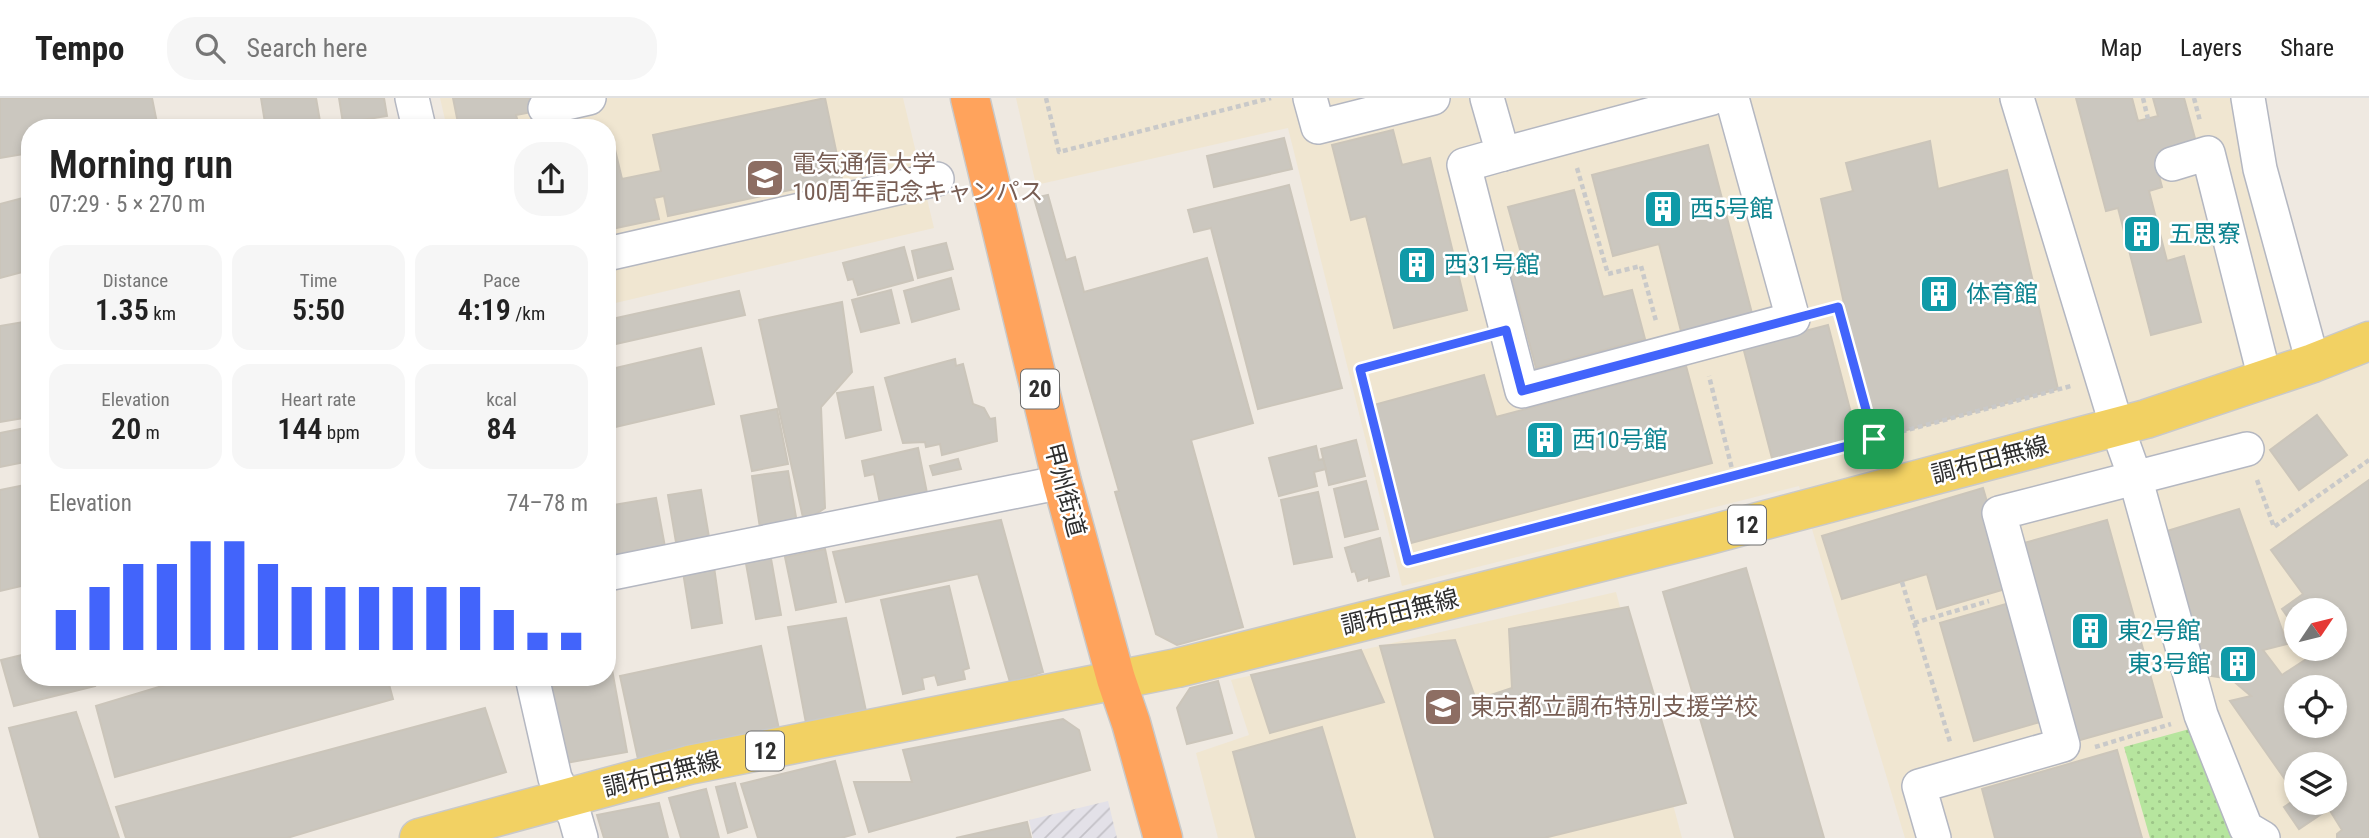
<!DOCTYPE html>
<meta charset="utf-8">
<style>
:root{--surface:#fff;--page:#f6f6f6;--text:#222;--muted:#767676;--line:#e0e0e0;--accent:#4264fb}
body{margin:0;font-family:"Roboto Condensed","Noto Sans JP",sans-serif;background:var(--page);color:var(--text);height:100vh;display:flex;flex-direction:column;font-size:26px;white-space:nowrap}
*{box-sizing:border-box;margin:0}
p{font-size:23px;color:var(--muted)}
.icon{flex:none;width:38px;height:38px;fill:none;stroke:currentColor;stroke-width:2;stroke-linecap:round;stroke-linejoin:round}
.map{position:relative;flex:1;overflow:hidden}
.drawer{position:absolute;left:21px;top:21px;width:595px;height:567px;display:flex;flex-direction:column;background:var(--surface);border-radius:28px;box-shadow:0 4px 10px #0003}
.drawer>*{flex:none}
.needle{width:46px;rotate:55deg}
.buttons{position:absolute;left:2284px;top:500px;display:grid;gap:14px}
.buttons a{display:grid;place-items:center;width:63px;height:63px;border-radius:50%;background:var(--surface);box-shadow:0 4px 10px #0003;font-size:35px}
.pin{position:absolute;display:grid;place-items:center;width:60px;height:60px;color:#fff;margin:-30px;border-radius:14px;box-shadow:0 4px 10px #0006}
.round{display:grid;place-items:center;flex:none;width:74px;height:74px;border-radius:28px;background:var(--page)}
.headline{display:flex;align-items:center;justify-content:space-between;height:119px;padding:0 28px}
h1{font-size:38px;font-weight:600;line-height:52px}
.figures{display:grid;grid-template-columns:repeat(3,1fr);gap:10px;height:119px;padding:7px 28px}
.figures div{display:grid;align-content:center;border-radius:18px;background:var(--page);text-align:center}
.figures b{font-size:30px;font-weight:600}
.figures small{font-size:19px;font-weight:400}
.figures p{font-size:19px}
.chart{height:196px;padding:14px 28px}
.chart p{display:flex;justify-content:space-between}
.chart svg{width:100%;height:126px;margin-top:7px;stroke:var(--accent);stroke-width:6}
header{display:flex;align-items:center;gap:42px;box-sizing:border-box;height:98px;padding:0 35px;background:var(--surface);border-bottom:2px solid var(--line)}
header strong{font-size:33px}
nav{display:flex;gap:38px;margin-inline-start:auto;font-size:24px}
.search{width:490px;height:63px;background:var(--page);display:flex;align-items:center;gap:18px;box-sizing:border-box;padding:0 24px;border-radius:28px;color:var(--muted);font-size:26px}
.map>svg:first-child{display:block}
</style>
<header>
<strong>Tempo</strong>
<div class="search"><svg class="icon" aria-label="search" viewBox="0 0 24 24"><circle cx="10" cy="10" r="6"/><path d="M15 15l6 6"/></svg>Search here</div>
<nav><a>Map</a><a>Layers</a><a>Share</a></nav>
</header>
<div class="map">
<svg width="2369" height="740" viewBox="0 0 2369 740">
<defs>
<pattern id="industrial-furrows" width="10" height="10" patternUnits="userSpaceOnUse" patternTransform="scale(1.75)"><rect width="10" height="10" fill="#e3e1e8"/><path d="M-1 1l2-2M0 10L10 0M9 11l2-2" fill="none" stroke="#c3c1c7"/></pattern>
<pattern id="park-dots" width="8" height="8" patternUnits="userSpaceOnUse" patternTransform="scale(1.75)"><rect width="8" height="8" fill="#b6e59e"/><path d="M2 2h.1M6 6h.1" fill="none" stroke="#9dc588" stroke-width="1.8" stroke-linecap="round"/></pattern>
</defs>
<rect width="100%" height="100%" fill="#efe9e1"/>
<polygon fill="url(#industrial-furrows)" points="1108,703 1117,740 1033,740 1029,722"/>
<g fill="#f0e6d1" fill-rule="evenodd">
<polygon points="440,0 903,0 934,130 607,207 607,30 447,30"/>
<path d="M 1016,0 L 2235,0 L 2303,283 L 2369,261 L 2369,740 L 1905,740 L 1799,388 L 1402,488 L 1288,30 L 1036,87 ZM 2296,513 L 2334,513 L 2334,551 L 2296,551 ZM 2296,590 L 2334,590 L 2334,628 L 2296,628 ZM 2296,667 L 2334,667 L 2334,705 L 2296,705 Z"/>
<polygon points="1616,494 1682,740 1218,740 1196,655 1249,637 1231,582"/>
</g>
<polygon fill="url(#park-dots)" points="2193,630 2231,740 2150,740 2124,649"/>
<g fill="#cbc7bf" stroke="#cbc5ba" stroke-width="2" fill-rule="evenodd">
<polygon points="0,0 152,0 157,25 153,30 30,30 30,55 0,60"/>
<polygon points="261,0 316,0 321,29 273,30 273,24 265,25"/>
<polygon points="339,0 384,0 387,18 343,25"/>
<polygon points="453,0 529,0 532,14 516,17 519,28 511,30 459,30"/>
<polygon points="825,0 842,81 668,118 664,98 654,100 659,121 607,132 607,45 613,43 622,81 661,73 653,37"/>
<polygon points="2076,0 2132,0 2138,23 2158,18 2153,0 2184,0 2196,44 2157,70 2162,89 2149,93 2167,163 2184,158 2201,224 2151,237 2118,110 2106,113"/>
<polygon points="1393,32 1402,67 1430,60 1467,212 1394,230 1366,118 1351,122 1332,47"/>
<polygon points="1284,40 1292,71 1214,89 1207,58"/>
<polygon points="1930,43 1938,91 2007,72 2058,291 1874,341 1821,101 1853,93 1846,65"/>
<polygon points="1708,47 1754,223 1683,241 1659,146 1613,158 1592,77"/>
<polygon points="1289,87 1342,290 1258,311 1211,130 1194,134 1188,112"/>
<polygon points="1574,92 1603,199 1632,192 1645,241 1536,270 1510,173 1525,169 1508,109"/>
<polygon points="1048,97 1066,162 1075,159 1084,194 1207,160 1253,325 1191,342 1243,529 1177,547 1156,536 1115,394 1119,393 1034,100"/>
<polygon points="23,100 30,129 30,172 0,180 0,106"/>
<polygon points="946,145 953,171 918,180 912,153"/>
<polygon points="904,149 913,182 858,197 853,181 848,182 843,165"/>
<polygon points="951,180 959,211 912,224 904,193"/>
<polygon points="891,192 899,225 861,234 852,202"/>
<polygon points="739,193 745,217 607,248 607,222"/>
<polygon points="842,204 852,274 821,309 825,410 804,424 759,222"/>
<polygon points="30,223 30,319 0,324 0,228"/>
<polygon points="1828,227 1858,342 1773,364 1743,249"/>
<polygon points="701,250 714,306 607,331 607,272"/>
<polygon points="955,261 956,268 963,266 973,306 984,310 990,321 995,320 997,343 942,357 940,346 926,349 925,344 903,345 885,280"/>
<polygon points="1686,268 1712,365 1411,445 1374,307 1484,277 1496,319"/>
<polygon points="873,289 881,332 846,340 837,295"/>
<polygon points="777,311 788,366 752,373 741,318"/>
<polygon points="2317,317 2347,357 2299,392 2270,352"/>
<polygon points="30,329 30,363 0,369 0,335"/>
<polygon points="1356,342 1365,378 1329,387 1321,351"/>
<polygon points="1316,348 1319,362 1323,361 1326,371 1314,374 1317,388 1279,398 1269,360"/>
<polygon points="918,350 928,400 881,410 874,376 865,378 862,363"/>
<polygon points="958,361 961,371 933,377 930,368"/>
<polygon points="788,373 797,425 760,430 752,378"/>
<path d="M 2369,382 L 2369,740 L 2337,740 L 2337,736 L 2342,732 L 2329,711 L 2299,731 L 2284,709 L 2296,701 L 2296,705 L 2334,705 L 2334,667 L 2296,667 L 2296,697 L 2230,603 L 2251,598 L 2231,581 L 2206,577 L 2164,434 L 2239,411 L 2287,546 L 2263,552 L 2282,577 L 2314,556 L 2311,551 L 2334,551 L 2334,513 L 2296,513 L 2296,531 L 2282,511 L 2303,496 L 2271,452 ZM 2296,590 L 2334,590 L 2334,628 L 2296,628 Z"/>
<polygon points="1366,383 1378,431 1345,439 1334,391"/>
<polygon points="30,386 30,486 0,493 0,392"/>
<polygon points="1983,390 2012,489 1937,511 1927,476 1842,501 1822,438"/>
<polygon points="701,392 710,445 677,450 668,397"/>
<polygon points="1318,394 1332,459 1294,466 1281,402"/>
<polygon points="656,400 665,449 614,458 607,408"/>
<polygon points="1001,422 1043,574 1010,584 978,476 846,504 833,454"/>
<polygon points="2107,422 2162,619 2073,644 2017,447"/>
<polygon points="1380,440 1389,478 1369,483 1369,479 1358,483 1355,473 1352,474 1345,450"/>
<polygon points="825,451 836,504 796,512 785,459"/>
<polygon points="770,455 781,517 756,521 745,460"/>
<polygon points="714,469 722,525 692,530 683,474"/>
<polygon points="1746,470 1824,740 1735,740 1663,494"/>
<polygon points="949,488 969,570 963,572 965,581 938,587 935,577 922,580 924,591 903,596 881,502"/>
<polygon points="2006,506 2040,624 1974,643 1940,525"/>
<polygon points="1628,509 1686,705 1544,740 1435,740 1380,548 1455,542 1476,602 1512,590 1509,531"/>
<polygon points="846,520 866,613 806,625 788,529"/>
<polygon points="761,548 779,631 638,661 620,578"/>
<polygon points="1361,552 1384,604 1270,635 1251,577"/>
<polygon points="30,555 30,579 92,579 95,588 14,608 1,562"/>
<polygon points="609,555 627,654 566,665 550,579 607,579"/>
<polygon points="192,579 387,579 393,601 115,679 96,608"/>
<polygon points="1218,583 1232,635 1187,646 1177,610 1190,590"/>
<polygon points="485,610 506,674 287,740 126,740 116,709"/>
<polygon points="76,614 119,740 40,740 9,630"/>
<polygon points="1063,621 1079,632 1090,672 869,734 854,684 912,684 903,652"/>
<polygon points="1322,629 1355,740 1256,740 1233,654"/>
<polygon points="2117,652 2142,740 1995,740 1982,691"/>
<polygon points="835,663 855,736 841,740 758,740 741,686"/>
<polygon points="735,685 747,729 728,735 716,689"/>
<polygon points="706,691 719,740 681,740 669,700"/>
<polygon points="659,705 668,740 604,740 597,717"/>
<polygon points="1027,724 1031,740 956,740"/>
</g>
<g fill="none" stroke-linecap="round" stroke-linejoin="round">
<defs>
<g id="minor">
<polyline points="412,0 419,30"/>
<polyline points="1310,0 1318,29 1433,0"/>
<polyline points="1487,0 1503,56 1464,67 1522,293 1793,221 1732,0"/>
<polyline points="2017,0 2117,329 2135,379 2201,617 2246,730 2263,740"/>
<polyline points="2248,0 2260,71 2313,265"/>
<polyline points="545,10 589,0"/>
<polyline points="1503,56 1712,0"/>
<polyline points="2172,66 2208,55 2265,281"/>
<polyline points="607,156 937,81"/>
<polyline points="607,476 1062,384"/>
<polyline points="532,579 555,680 575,719 581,740"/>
<polyline points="1934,740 1919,688 2063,647 1999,415 2247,351"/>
</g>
<polyline id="major" points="419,740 689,667 1177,570 1705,438 2146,321 2313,265 2369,243"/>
<polyline id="highway" points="970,0 1062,384 1116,581 1131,625 1163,740"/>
</defs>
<use href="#minor" stroke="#b4b7c1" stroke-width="36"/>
<use href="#major" stroke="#c9c9c9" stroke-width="41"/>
<use href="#highway" stroke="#c9c9c9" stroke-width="41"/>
<g stroke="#c9c9c9" stroke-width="4.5" stroke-dasharray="5 3.5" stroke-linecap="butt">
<polyline points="1046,0 1059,54 1271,0"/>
<polyline points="2143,0 2148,21"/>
<polyline points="2194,0 2200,23"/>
<polyline points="1577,70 1608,176 1641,168 1656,223"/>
<polyline points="1825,212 1838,209 1874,341 2071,288"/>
<polyline points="1474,240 1360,271 1408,463 1734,379 1709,278"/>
<polyline points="1734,379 1874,341"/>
<polyline points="2257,382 2274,429 2369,362"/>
<polyline points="1902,484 1950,644"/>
<polyline points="1914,525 1989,503"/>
<polyline points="2095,649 2171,626"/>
</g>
<use href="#minor" stroke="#fff" stroke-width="33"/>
<use href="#major" stroke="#f2d163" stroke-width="38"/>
<use href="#highway" stroke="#ffa35c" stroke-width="38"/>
</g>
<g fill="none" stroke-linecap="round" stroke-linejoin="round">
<defs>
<polygon id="route" points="1838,209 1874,341 1408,463 1360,271 1506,232 1522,293"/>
</defs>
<use href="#route" stroke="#fff" stroke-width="14"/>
<use href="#route" stroke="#4264fb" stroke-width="9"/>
</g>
<defs>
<symbol id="university-square" viewBox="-11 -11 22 22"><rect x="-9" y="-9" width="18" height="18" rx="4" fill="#8d6e63" stroke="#fff"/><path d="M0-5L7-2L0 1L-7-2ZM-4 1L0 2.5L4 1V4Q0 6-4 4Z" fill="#fff"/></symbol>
<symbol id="building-square" viewBox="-11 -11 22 22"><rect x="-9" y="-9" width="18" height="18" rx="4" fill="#0f9aa8" stroke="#fff"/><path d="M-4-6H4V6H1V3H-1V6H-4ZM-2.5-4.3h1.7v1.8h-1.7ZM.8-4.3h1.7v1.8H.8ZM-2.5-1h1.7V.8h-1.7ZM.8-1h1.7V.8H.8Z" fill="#fff"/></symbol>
<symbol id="school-square" viewBox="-11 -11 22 22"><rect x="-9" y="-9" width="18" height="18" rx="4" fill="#8d6e63" stroke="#fff"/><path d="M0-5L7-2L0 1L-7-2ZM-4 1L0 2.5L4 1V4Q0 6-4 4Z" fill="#fff"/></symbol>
</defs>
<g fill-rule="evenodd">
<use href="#university-square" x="743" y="58" width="44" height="44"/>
<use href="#building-square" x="1641" y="89" width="44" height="44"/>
<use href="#building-square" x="2120" y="114" width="44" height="44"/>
<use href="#building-square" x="1395" y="145" width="44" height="44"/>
<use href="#building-square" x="1917" y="174" width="44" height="44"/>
<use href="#building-square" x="1523" y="320" width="44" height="44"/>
<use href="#building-square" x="2068" y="511" width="44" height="44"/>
<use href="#building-square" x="2216" y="544" width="44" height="44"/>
<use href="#school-square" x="1421" y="587" width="44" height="44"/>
</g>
<g text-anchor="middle" stroke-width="5" stroke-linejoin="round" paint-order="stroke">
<g fill="#fff" stroke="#6d6d6d" stroke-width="2">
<rect x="1021" y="271.5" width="38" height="39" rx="5"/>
<rect x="1728" y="407.5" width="38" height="39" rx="5"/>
<rect x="746" y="633.5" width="38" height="39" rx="5"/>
</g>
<g font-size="23" font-weight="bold" fill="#2e2e2e">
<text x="1040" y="299">20</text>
<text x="1747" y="435">12</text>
<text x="765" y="661">12</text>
</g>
<g font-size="24" fill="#785e54" stroke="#fff" text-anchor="start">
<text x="792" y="74">電気通信大学<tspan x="792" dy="28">100周年記念キャンパス</tspan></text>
<text x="1470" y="617">東京都立調布特別支援学校</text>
</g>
<g font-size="24" fill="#0d838f" stroke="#fff" text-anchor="start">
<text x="1690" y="119">西5号館</text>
<text x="2169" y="144">五思寮</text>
<text x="1444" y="175">西31号館</text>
<text x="1966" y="204">体育館</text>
<text x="1572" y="350">西10号館</text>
<text x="2117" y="541">東2号館</text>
<text x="2211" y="574" text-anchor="end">東3号館</text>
</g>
<g font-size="24" fill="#2e2e2e" stroke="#fff">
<text transform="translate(1990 362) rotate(-15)" y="8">調布田無線</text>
<text transform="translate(1065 392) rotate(75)" y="8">甲州街道</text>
<text transform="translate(1400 514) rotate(-14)" y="8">調布田無線</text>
<text transform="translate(662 676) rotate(-14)" y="8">調布田無線</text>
</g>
</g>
</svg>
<div class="buttons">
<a><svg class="needle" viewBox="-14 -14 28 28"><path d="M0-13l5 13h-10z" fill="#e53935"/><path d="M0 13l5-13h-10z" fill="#767676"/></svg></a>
<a><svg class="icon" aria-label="locate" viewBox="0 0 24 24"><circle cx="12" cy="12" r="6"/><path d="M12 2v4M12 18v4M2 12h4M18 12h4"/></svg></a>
<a><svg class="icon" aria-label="layers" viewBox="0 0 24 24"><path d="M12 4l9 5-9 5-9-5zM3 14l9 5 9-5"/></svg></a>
</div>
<div class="pin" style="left:1874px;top:341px;background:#1e9e55"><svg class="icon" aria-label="arrive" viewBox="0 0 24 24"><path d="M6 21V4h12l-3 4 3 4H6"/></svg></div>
<section class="drawer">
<div class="headline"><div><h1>Morning run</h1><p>07:29 · 5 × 270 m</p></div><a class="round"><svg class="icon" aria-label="share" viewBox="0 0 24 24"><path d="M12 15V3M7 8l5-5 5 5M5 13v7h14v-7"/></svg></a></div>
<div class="figures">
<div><p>Distance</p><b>1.35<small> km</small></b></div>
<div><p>Time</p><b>5:50</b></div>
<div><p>Pace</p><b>4:19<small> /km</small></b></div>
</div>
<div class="figures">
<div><p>Elevation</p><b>20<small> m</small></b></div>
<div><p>Heart rate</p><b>144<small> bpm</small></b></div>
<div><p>kcal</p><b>84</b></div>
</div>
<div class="chart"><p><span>Elevation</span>74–78 m</p>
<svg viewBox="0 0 160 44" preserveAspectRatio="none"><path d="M5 44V30M15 44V22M25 44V14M35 44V14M45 44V6M55 44V6M65 44V14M75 44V22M85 44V22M95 44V22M105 44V22M115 44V22M125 44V22M135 44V30M145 44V38M155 44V38"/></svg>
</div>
</section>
</div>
